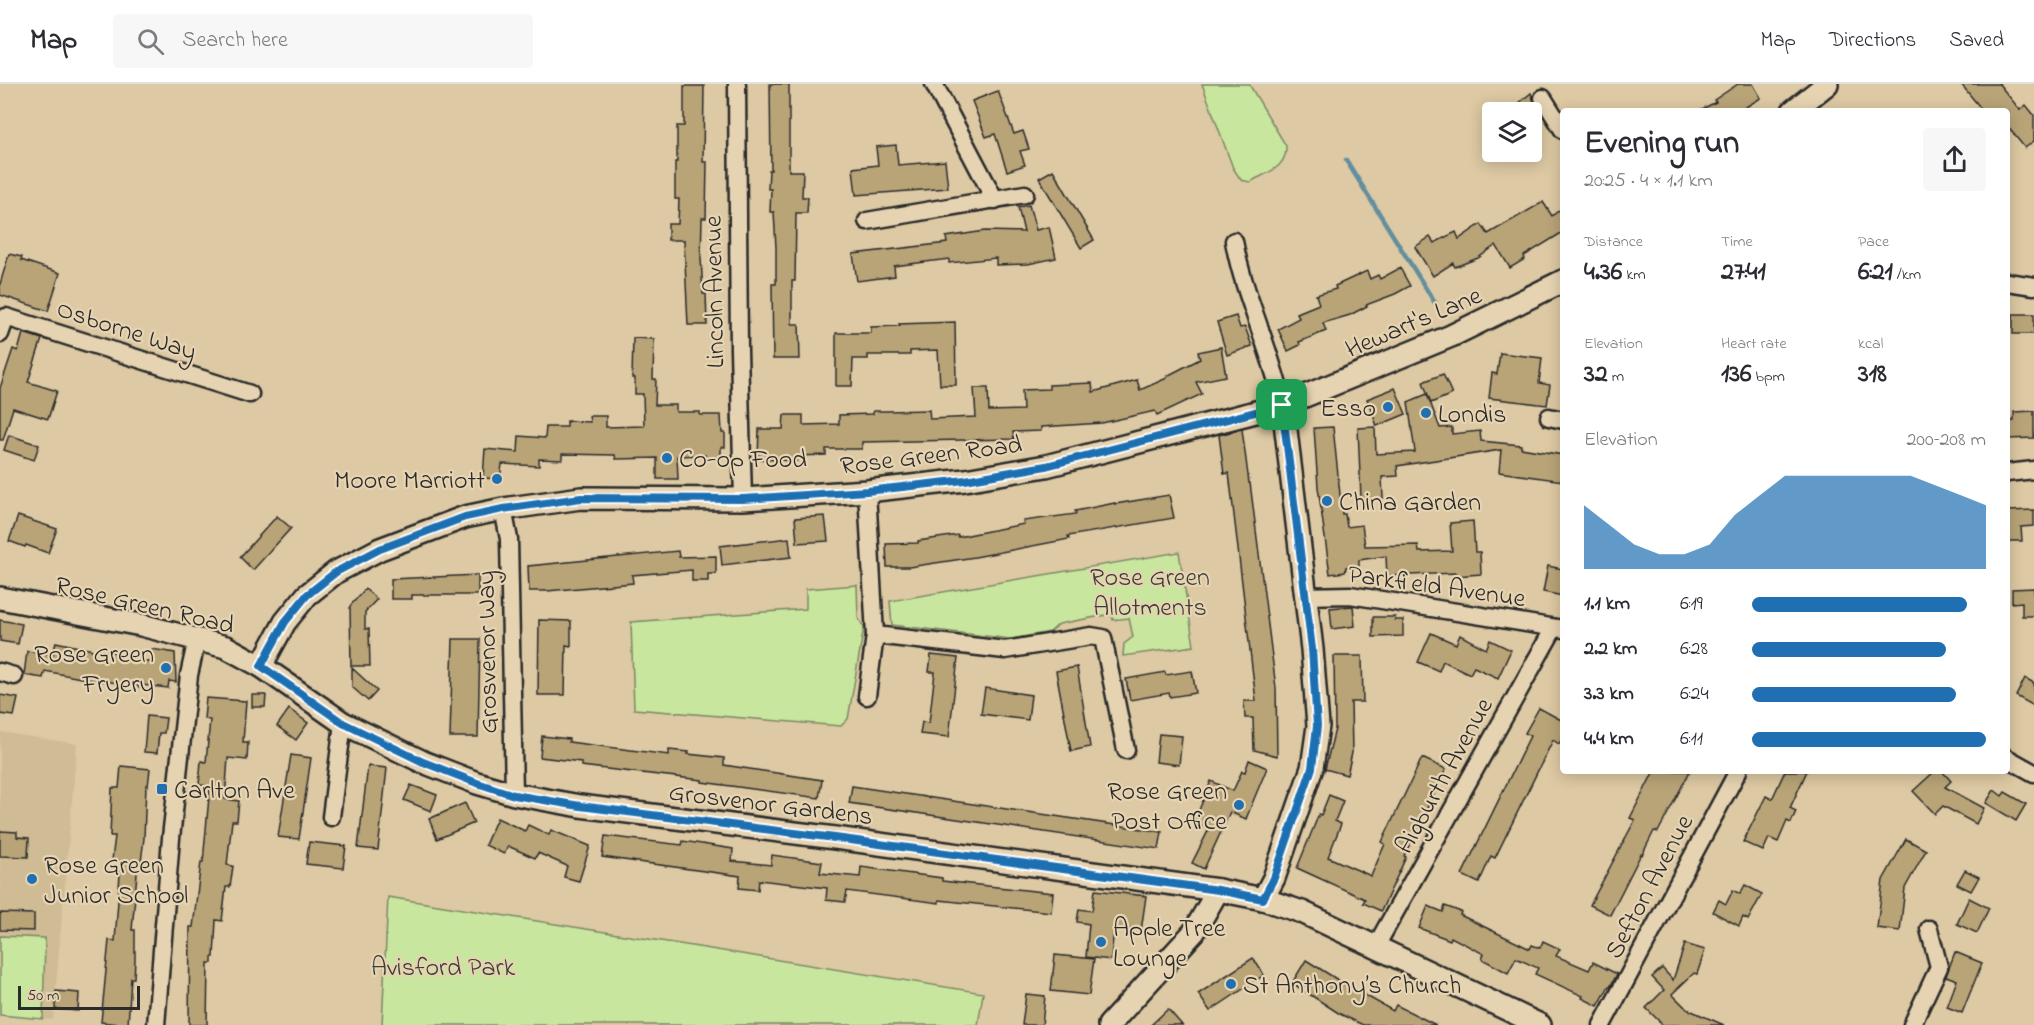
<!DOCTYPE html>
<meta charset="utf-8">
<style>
:root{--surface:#fff;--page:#f7f7f7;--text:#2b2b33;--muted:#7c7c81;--line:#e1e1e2;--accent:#1f6fb2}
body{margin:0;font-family:"Indie Flower",sans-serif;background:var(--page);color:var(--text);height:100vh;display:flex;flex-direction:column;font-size:22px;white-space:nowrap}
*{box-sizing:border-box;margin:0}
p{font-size:20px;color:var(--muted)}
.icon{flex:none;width:33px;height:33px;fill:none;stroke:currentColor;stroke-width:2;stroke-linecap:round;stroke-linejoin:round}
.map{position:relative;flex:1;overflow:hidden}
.sheet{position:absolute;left:1560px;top:24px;width:450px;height:666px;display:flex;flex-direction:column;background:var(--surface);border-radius:6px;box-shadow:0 3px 15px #0003}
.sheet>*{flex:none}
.fabs{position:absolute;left:1482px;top:18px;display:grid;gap:12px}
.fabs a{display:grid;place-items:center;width:60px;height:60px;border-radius:6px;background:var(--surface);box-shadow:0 3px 15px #0003;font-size:30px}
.scale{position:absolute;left:18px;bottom:15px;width:122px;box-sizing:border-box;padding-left:6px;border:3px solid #2b2b2b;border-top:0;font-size:16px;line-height:21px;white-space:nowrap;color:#2b2b2b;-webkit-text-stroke:4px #e6d3b1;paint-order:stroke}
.pin{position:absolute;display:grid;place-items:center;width:51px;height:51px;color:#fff;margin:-26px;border-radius:12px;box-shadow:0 3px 9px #0006}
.round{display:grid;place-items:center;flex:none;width:63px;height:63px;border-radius:6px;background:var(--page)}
.overview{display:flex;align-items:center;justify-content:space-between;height:102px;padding:0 24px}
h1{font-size:33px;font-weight:700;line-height:45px}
.stats{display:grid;grid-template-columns:repeat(3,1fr);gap:9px;height:102px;padding:6px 24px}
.stats div{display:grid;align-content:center}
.stats b{font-size:26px;font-weight:700}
.stats small{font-size:16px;font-weight:400}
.stats p{font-size:16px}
.chart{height:168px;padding:12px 24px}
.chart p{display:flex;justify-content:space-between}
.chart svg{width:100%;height:108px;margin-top:6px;fill:var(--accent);opacity:.7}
ul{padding:0 24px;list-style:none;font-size:20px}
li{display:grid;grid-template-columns:96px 72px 1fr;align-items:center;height:45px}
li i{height:15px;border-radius:8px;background:var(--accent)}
header{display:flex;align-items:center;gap:36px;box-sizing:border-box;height:84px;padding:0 30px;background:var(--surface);border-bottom:2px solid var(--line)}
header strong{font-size:28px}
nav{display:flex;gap:33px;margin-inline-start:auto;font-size:21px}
.search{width:420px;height:54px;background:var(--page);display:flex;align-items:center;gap:15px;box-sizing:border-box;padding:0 21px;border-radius:6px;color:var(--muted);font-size:22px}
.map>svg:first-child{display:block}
</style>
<header>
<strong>Map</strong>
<div class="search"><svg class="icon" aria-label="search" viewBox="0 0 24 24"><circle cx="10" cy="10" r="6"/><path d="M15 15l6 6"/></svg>Search here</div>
<nav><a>Map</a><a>Directions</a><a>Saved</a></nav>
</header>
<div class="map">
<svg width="2034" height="941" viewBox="0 0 2034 941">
<rect width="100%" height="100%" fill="#ddc9a3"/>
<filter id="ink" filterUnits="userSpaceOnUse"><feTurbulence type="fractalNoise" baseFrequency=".0167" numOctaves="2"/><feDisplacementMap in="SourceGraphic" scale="12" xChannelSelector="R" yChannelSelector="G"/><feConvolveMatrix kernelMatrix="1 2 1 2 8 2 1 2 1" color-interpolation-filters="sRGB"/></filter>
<g filter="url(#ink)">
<polygon fill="#cfbb94" points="0,648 77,660 53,936 0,931"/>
<g fill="#c9e69e" stroke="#7a8864" stroke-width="1.5">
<path d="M 1202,0 L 1249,0 L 1286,62 C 1287,84 1268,88 1250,98 L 1241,96 L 1233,84 Z"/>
<polygon points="1179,468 1194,562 1123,572 1124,560 1133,553 1129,534 1113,536 1112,530 1059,540 1050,548 1011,555 892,541 890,517"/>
<polygon points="857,501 858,534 864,543 848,635 841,642 634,625 631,538 806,525 806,505"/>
<polygon points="388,813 983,909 978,941 382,941"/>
<polygon points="0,852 45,854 43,935 0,931"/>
</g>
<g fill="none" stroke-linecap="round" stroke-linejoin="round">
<polyline stroke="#638e9e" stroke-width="4.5" points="1346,76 1435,219"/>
</g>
<g fill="#b9a478" stroke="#2b2b2b" stroke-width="1.5">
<polygon points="770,0 789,0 789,87 803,87 802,113 808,113 807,129 796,129 795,197 792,197 792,240 799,240 800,275 773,275 772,200 776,200 776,164 774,128 770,128 771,105 768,105 769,86 771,86"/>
<polygon points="1738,0 1753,0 1761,14 1739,27 1698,27 1716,18 1714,16"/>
<polygon points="1961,0 1999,0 2020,26 2026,21 2034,31 2034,57 2025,64 2007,42 2007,27 1983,27"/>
<polygon points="684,2 704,2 703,78 707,78 706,134 702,134 701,174 703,210 706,210 707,241 688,241 684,156 668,156 668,140 678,140 679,115 675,115 675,78 677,78 677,42 684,42"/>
<polygon points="998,7 1014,50 1023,47 1029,65 1020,67 1025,81 1007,87 995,50 986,53 972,17"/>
<polygon points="1531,9 1537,25 1532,29 1528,28 1520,18"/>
<polygon points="896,61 898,81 945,77 948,104 856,111 853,84 878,81 876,63"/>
<polygon points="1053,86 1094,156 1081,164 1039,94"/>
<polygon points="1543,118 1552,132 1563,123 1563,148 1524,172 1525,175 1510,184 1496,161 1478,174 1455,183 1453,179 1433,192 1415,163 1430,153 1434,159 1456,148 1459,155 1481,140 1488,150"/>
<polygon points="1029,121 1036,146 1049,143 1056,174 1028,180 996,181 996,174 949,179 949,175 894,182 895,192 857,197 853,170 947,159 946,153 985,147 1024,148 1018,123"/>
<polygon points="9,170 22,173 21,176 60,189 48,227 0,211 0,200"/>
<polygon points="1400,184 1410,202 1395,210 1366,221 1367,222 1350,231 1323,239 1326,247 1299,258 1300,261 1288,267 1278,245 1299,234 1297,229 1319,220 1316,211 1336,205 1335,202 1367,187 1370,195 1378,191 1380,195"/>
<rect x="2013" y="230" width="21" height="20"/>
<polygon points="1236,232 1240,244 1245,243 1252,262 1227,271 1217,238"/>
<polygon points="955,238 956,301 940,301 938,266 910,267 910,271 868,271 868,275 853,275 852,302 836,302 836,249 871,249 871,243 900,242 899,240"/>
<polygon points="23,249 42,255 28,298 57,307 48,335 13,324 3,356 0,356 0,304 13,265 18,267"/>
<polygon points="633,254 654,255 653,295 656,295 655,321 676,321 676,328 700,328 700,331 721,331 722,349 725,349 725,363 721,363 721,374 705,375 705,371 677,372 678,395 657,395 657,374 616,375 615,371 562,370 562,376 539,375 539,382 502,380 500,395 483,394 485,365 518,368 519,352 545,354 546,343 567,343 567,337 590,338 589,332 606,332 606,343 644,342 643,310 635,310 635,294 632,294"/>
<polygon points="1221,263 1226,292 1196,298 1202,310 1157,331 1155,327 1102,339 1041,343 1041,347 1013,348 1014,355 862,358 862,365 826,365 826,371 797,372 797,377 758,375 759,345 783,345 784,331 803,331 803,341 839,340 839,331 873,330 873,327 887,327 929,326 930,335 976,333 974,304 988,304 989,327 1023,326 1022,306 1049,305 1049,301 1092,299 1093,308 1137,296 1140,306 1167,294 1167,292 1200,275 1198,268"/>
<polygon points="1500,269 1542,274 1539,299 1550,301 1547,321 1489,314 1492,289 1497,290"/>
<polygon points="1443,290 1452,310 1431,319 1423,298"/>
<polygon points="1395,304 1406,330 1377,342 1367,315"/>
<polygon points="1427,310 1440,344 1452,343 1452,350 1480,347 1481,357 1521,361 1521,364 1563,371 1563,397 1499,388 1501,366 1397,382 1398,392 1382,393 1383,414 1361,415 1358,344 1375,343 1376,370 1415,368 1408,318"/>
<polygon points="2034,327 2034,354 2007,355 2007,337 2014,337 2014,328"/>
<polygon points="1333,343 1342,430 1345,430 1347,443 1362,441 1365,462 1418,461 1419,468 1452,467 1450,439 1473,437 1475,468 1480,468 1481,490 1456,492 1456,489 1387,492 1386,472 1359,476 1359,482 1346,483 1345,488 1330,490 1318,403 1314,344"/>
<polygon points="1242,345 1249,399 1250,399 1276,604 1277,672 1254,666 1253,634 1245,634 1244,617 1256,617 1229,389 1224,390 1219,351"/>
<polygon points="9,351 39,361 34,376 4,366"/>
<polygon points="1169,411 1174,434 1068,452 1069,455 975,473 909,483 887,483 886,460 918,459 918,457 958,451 958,453 1024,440 1023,437 1076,430 1075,427 1115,419 1115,420"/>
<polygon points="2034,426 2034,442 2021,443 2022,457 2007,457 2007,427"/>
<polygon points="18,432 57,445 48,469 26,461 25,463 9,457"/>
<polygon points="277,432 291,444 253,486 240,473"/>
<polygon points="825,432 828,457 797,459 795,434"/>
<polygon points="789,454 791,473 722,481 720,462"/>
<polygon points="678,467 679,473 716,472 716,490 708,490 708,497 692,497 692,486 632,491 633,499 547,507 529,507 528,482"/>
<polygon points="1548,482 1563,485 1563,512 1543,508"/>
<polygon points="478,491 478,511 412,511 412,515 391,515 391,495"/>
<polygon points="2034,504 2034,532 2022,532 2022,518 2012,519 2012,505"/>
<polygon points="365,505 377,515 365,528 365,545 369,545 370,582 351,582 350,522"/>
<polygon points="1353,522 1355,542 1332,545 1330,524"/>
<polygon points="1373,533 1395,533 1395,536 1403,536 1403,552 1373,553"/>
<polygon points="0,536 22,540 18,560 0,557"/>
<polygon points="539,536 571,537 571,562 566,561 565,611 538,611"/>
<polygon points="1431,549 1456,560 1460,551 1486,565 1490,556 1511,566 1498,594 1474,583 1470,590 1443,577 1439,587 1418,578"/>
<polygon points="453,555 480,555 478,653 450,653"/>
<polygon points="56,558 102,568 102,566 119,569 119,572 150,578 152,565 175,569 176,598 169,597 168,604 142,601 142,604 130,600 91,596 45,587 43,594 24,591 27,567 53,571"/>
<polygon points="931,571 958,574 949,653 920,650 922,638 929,639 935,588 929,588"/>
<polygon points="1334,572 1362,572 1363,618 1351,618 1352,669 1347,691 1325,685 1335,645"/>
<polygon points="1077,583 1090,663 1071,667 1056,587"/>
<polygon points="352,584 377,607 368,617 352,603"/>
<polygon points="1192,587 1196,609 1170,613 1169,609 1130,616 1126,595 1165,588 1166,591"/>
<polygon points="2025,594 2034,599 2034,622 2016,612"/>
<polygon points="985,604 1031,611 1028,636 981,630"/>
<polygon points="0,611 18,614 14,632 0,630"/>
<polygon points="252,611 266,611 265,623 252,623"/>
<polygon points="206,614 246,617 243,658 248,658 247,676 228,674 225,715 239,717 237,737 232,737 227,781 233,782 230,803 226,803 222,837 216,836 214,873 212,873 212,879 208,879 207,941 189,941 190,843 193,843 201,778 203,778 210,702 199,701 201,677 206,678 210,636 204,635"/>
<polygon points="1539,624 1563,637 1563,653 1559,660 1553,656 1495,774 1491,772 1479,799 1462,791 1530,652 1525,649"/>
<polygon points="289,625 308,639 296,656 277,642"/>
<polygon points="147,632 166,634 164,649 159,649 157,669 144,668"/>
<polygon points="1159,650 1182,652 1179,681 1156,678"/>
<polygon points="542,652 569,655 569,658 669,671 669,666 689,668 688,670 724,674 724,681 822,696 819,714 702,698 702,696 581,682 581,678 540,673"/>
<polygon points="291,671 311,674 299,755 278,753"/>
<polygon points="1422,674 1446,685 1404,772 1406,773 1381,827 1363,819 1365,815 1297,784 1319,730 1321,731 1329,711 1343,717 1335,737 1341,740 1328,773 1371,792 1385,760 1382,758"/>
<polygon points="1249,676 1267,684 1254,715 1246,735 1230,728 1204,785 1192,779 1209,745 1194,738 1211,697 1233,707 1242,687 1245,688"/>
<polygon points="121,682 150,685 148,702 146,701 144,754 141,778 138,778 132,846 135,846 135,876 134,894 131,894 128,941 101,938 109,856 115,857 121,777 112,776 115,752 110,752 112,704 119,704"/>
<polygon points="368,682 387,684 378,766 358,764"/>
<polygon points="1654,687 1690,687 1658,748 1654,747 1642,771 1641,770 1610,831 1590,821 1635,736 1630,734"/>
<polygon points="1785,687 1807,687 1790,724 1796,727 1791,739 1787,737 1778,758 1769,754 1763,767 1743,758 1766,712 1772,715"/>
<polygon points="1935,687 1942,687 1951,697 1945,703 1984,724 1976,740 1943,722 1935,730 1913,707"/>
<polygon points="411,701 437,711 431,727 404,716"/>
<polygon points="852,702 1162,748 1159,765 849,719"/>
<polygon points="1994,706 2002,712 2005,708 2026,720 2016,737 1986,719"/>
<polygon points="465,719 474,739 437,755 429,735"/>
<polygon points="497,734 525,747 528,741 549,751 551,746 590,762 579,797 564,793 567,782 538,769 535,774 508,762 504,770 485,761"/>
<polygon points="0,747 17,748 17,753 29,754 28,773 0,772"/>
<polygon points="605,752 682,761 683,757 733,765 732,777 771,781 772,771 822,778 820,789 860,793 861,783 942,794 942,797 1053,809 1051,828 939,816 939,819 847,807 845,818 826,816 827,804 759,796 758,806 739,804 740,792 602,773"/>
<polygon points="1906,755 1926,766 1905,804 1900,847 1877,844 1883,796"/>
<polygon points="309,758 346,762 343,784 306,780"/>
<polygon points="1965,786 1979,793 1971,807 1957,800"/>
<polygon points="1745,801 1762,810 1748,836 1743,833 1739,842 1713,828 1719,816 1726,820 1733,806 1740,810"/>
<polygon points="1095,806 1146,812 1141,847 1114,843 1111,876 1086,873 1089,840 1077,838 1079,825 1092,827"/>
<polygon points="1969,814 1989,824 1977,849 1957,840"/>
<polygon points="1428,822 1443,828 1445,822 1461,828 1460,831 1530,865 1532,861 1540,864 1543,857 1560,865 1556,872 1589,886 1593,878 1617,890 1610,903 1609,902 1598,922 1582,914 1583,912 1535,890 1538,884 1516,874 1508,889 1482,875 1484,870 1451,853 1450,856 1419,844"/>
<polygon points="0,829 34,830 34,847 0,846"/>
<polygon points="1685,860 1705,866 1697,890 1694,889 1672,910 1687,925 1724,941 1663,941 1646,924 1664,906 1652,893 1662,884 1673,896"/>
<polygon points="1955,868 1982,879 1962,929 1947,923 1957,896 1946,892"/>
<polygon points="1055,871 1094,875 1089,911 1051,907"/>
<polygon points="1253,874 1264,891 1210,927 1198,910"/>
<polygon points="1306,876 1362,911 1363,910 1393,927 1396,921 1436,941 1363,941 1340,930 1292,899"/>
<polygon points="56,907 79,909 78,927 55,925"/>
<polygon points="1026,910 1045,912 1042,941 1022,941"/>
<polygon points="1168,925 1182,941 1151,941"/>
</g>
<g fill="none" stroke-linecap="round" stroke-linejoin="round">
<defs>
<g id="minor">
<polyline points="737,0 739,266 743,415"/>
<polyline points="934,0 995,116"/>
<polyline points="1543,14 1563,46"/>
<polyline points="867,137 1025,110"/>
<path d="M 1234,157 C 1244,213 1271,265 1283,321"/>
<polyline points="2007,198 2034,202"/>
<polyline points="0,250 6,233 250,310"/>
<polyline points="1549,333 1563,336"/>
<polyline points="2007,389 2034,386"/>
<polyline points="867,407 875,551 867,612"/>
<polyline points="503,425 509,455 514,710"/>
<polyline points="1304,512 1350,511 1563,545"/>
<polyline points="875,551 1005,566 1091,552 1103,554 1126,666"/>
<polyline points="0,588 14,592"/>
<polyline points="2007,674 2034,689"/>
<polyline points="331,733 343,639"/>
<polyline points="1376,862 1554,544"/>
<polyline points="156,941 171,754 189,591 197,555"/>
<polyline points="1602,941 1738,687"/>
<polyline points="1912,941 1939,883 1929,845"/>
</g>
<g id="tertiary">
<polyline points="1793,27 1827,0"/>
<polyline points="0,514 141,541 226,563 261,582 343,639 423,678 477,699 514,710 580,722 835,754 1218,806 1263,815 1302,828 1540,941"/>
<polyline points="261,582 285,538 307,511 336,488 380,465 465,433 503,425 581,414 743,415 867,407 965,396 1046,382 1283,321 1451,252 1563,197"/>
<polyline points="1263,815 1274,794 1312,684 1318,642 1312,565 1283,321"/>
<polyline points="1109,941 1194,848 1218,806"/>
</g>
</defs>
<use href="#minor" stroke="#2b2b2b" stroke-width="21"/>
<use href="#tertiary" stroke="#2b2b2b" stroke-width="26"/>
<use href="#minor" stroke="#e6d3b1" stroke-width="16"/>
<use href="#tertiary" stroke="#e6d3b1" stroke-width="21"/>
</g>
</g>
<g fill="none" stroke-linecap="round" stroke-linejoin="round" filter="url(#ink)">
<defs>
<polygon id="route" points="1282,321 1312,565 1317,642 1312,684 1274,794 1263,815 1218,806 835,754 580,722 514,711 477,699 423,678 343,639 261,582 285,538 307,511 336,488 380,465 465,433 503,425 581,414 743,415 867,407 965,396 1046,382"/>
</defs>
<use href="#route" stroke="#fff" stroke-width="12"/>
<use href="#route" stroke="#1f6fb2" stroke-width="8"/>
</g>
<g fill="#1f6fb2" stroke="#e6d3b1" stroke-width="2">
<circle cx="1388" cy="323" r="6"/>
<circle cx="1426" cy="329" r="6"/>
<circle cx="667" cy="374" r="6"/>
<circle cx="497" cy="395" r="6"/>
<circle cx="1327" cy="417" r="6"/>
<circle cx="166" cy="584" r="6"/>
<rect x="156" y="699" width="12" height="12" rx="3"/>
<circle cx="1239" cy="721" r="6"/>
<circle cx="32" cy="795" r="6"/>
<circle cx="1101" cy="858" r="6"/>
<circle cx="1231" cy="900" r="6"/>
</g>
<g text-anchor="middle" stroke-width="4.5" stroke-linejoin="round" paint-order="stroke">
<g font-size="26" fill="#2b2b2b" stroke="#e6d3b1">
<text transform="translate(713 208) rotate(-91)" y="9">Lincoln Avenue</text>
<text transform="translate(1413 237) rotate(-23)" y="9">Hewart's Lane</text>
<text transform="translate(127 245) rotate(18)" y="9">Osborne Way</text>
<text transform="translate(931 370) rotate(-7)" y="9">Rose Green Road</text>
<text transform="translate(1437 501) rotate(8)" y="9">Parkfield Avenue</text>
<text transform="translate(145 520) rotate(13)" y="9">Rose Green Road</text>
<text transform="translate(486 568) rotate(-91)" y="9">Grosvenor Way</text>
<text transform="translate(1443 691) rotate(-61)" y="9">Aigburth Avenue</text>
<text transform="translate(771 719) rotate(7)" y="9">Grosvenor Gardens</text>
<text transform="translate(1648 802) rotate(-62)" y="9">Sefton Avenue</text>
</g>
<g font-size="26" fill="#2b2b2b" stroke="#e6d3b1" text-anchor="start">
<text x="1376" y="332" text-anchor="end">Esso</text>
<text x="1438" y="338">Londis</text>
<text x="679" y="383">Co-op Food</text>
<text x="485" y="404" text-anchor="end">Moore Marriott</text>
<text x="1339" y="426">China Garden</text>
<text x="154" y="578" text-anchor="end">Rose Green<tspan x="154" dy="30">Fryery</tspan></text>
<text x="174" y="714">Carlton Ave</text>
<text x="1227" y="715" text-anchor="end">Rose Green<tspan x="1227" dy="30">Post Office</tspan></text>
<text x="44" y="789">Rose Green<tspan x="44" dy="30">Junior School</tspan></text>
<text x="1113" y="852">Apple Tree<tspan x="1113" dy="30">Lounge</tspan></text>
<text x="1243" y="909">St Anthony’s Church</text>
</g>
<g font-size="26" fill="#3b3e36" stroke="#e6d3b1">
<text x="1150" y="501">Rose Green<tspan x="1150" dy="30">Allotments</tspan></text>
<text x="443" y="891">Avisford Park</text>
</g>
</g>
</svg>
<div class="fabs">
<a><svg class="icon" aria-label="layers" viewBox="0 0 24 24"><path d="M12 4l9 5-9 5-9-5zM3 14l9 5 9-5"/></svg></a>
</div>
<div class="scale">50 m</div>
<div class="pin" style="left:1282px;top:321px;background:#1e9e55"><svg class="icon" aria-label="arrive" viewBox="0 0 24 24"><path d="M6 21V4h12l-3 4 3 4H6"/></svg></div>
<section class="sheet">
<div class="overview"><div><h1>Evening run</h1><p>20:25 · 4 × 1.1 km</p></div><a class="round"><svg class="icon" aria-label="share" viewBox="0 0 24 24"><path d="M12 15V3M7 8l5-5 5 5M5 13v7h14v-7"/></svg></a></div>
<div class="stats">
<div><p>Distance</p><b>4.36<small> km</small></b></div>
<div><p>Time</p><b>27:41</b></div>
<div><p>Pace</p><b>6:21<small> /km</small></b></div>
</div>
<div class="stats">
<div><p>Elevation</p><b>32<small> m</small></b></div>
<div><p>Heart rate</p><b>136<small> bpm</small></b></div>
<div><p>kcal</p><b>318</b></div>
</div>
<div class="chart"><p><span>Elevation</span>200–208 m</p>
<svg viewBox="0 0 160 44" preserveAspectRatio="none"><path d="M0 44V18L10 26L20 34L30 38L40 38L50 34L60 22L70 14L80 6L90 6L100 6L110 6L120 6L130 6L140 10L150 14L160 18V44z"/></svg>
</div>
<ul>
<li><b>1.1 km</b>6:19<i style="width:92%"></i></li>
<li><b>2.2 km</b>6:28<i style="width:83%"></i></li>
<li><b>3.3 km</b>6:24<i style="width:87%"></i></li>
<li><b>4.4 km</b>6:11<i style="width:100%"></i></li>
</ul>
</section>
</div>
